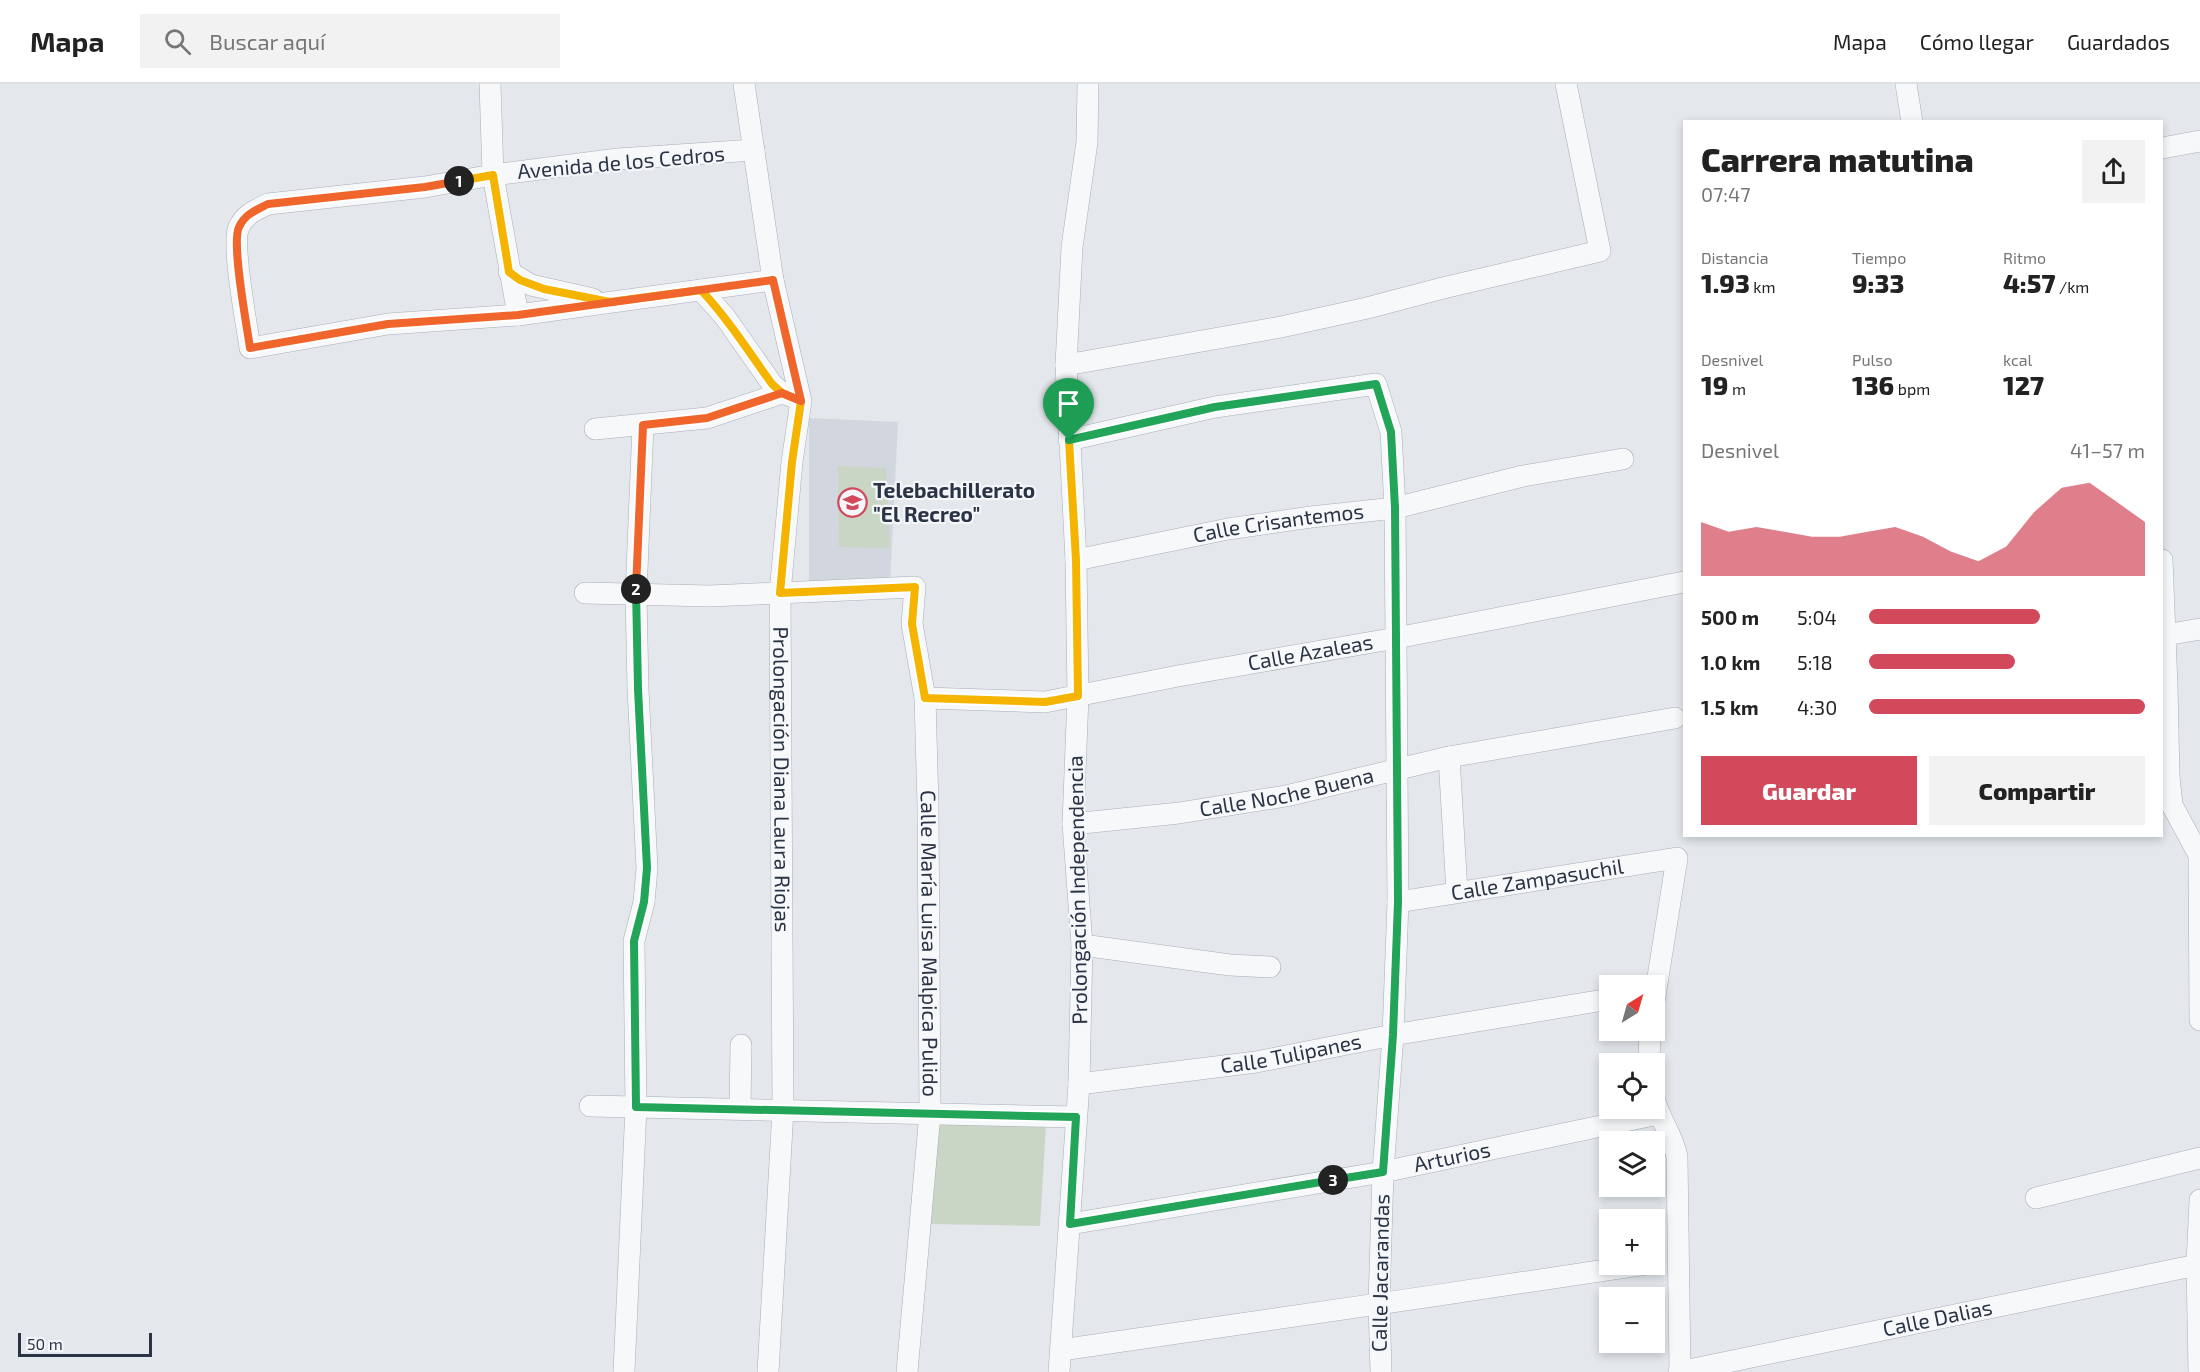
<!DOCTYPE html>
<html lang="es">
<meta charset="utf-8">
<style>
:root{--surface:#fff;--page:#f2f2f2;--text:#222;--muted:#767676;--line:#e0e0e0;--accent:#d1495b}
body{margin:0;font-family:"Exo 2",sans-serif;background:var(--page);color:var(--text);height:100vh;display:flex;flex-direction:column;font-size:22px;white-space:nowrap}
*{box-sizing:border-box;margin:0}
p{font-size:20px;color:var(--muted)}
.icon{flex:none;width:33px;height:33px;fill:none;stroke:currentColor;stroke-width:2;stroke-linecap:round;stroke-linejoin:round}
.map{position:relative;flex:1;overflow:hidden}
.sheet{position:absolute;left:1683px;top:36px;width:480px;height:717px;display:flex;flex-direction:column;background:var(--surface);border-radius:0px;box-shadow:0 3px 9px #0003}
.sheet>*{flex:none}
.needle{width:39px;rotate:37deg}
.buttons{position:absolute;left:1599px;top:891px;display:grid;gap:12px}
.buttons a{display:grid;place-items:center;width:66px;height:66px;border-radius:0px;background:var(--surface);box-shadow:0 3px 9px #0003;font-size:30px}
.scale{position:absolute;left:18px;bottom:15px;width:134px;box-sizing:border-box;padding-left:6px;border:3px solid #2b3445;border-top:0;font-size:16px;line-height:21px;white-space:nowrap;color:#2b3445;-webkit-text-stroke:4px #f4f6f9;paint-order:stroke}
.pin{position:absolute;display:grid;place-items:center;width:51px;height:51px;color:#fff;margin:-62px -26px;border-radius:50% 50% 50% 0;rotate:-45deg;box-shadow:0 0 6px #0007}
.pin .icon{rotate:45deg}
.km{position:absolute;width:30px;height:30px;margin:-15px;border-radius:50%;background:#222;color:#fff;font-size:16px;line-height:30px;text-align:center}
.round{display:grid;place-items:center;flex:none;width:63px;height:63px;border-radius:0px;background:var(--page)}
.head{display:flex;align-items:center;justify-content:space-between;height:102px;padding:0 18px}
h1{font-size:33px;font-weight:800;line-height:45px}
.stats{display:grid;grid-template-columns:repeat(3,1fr);gap:9px;height:102px;padding:6px 18px}
.stats div{display:grid;align-content:center}
.stats b{font-size:26px;font-weight:800}
.stats small{font-size:16px;font-weight:400}
.stats p{font-size:16px}
.chart{height:168px;padding:12px 18px}
.chart p{display:flex;justify-content:space-between}
.chart svg{width:100%;height:108px;margin-top:6px;fill:var(--accent);opacity:.7}
.primary-button{display:flex;gap:12px;margin-top:auto;padding:12px 18px}
.primary-button a{flex:1;height:69px;border-radius:0px;background:var(--accent);color:#fff;font-size:24px;font-weight:800;line-height:69px;text-align:center}
.primary-button a+a{background:var(--page);color:var(--text)}
ul{padding:0 18px;list-style:none;font-size:20px}
li{display:grid;grid-template-columns:96px 72px 1fr;align-items:center;height:45px}
li i{height:15px;border-radius:8px;background:var(--accent)}
header{display:flex;align-items:center;gap:36px;box-sizing:border-box;height:84px;padding:0 30px;background:var(--surface);border-bottom:2px solid var(--line)}
header strong{font-size:28px}
nav{display:flex;gap:33px;margin-inline-start:auto;font-size:21px}
.search{width:420px;height:54px;background:var(--page);display:flex;align-items:center;gap:15px;box-sizing:border-box;padding:0 21px;border-radius:0px;color:var(--muted);font-size:22px}
.map>svg:first-child{display:block}
</style>
<header>
<strong>Mapa</strong>
<div class="search"><svg class="icon" aria-label="search" viewBox="0 0 24 24"><circle cx="10" cy="10" r="6"/><path d="M15 15l6 6"/></svg>Buscar aquí</div>
<nav><a>Mapa</a><a>Cómo llegar</a><a>Guardados</a></nav>
</header>
<div class="map">
<svg width="2200" height="1288" viewBox="0 0 2200 1288">
<rect width="100%" height="100%" fill="#e4e7ec"/>
<polygon fill="#d2d6de" points="809,334 898,338 890,500 809,500"/>
<g fill="#c9d6c5">
<polygon points="838,382 886,384 890,464 839,463"/>
<polygon points="935,1034 1046,1040 1040,1142 929,1140"/>
</g>
<g fill="none" stroke-linecap="round" stroke-linejoin="round">
<defs>
<g id="street">
<polyline points="490,0 493,91 518,231"/>
<path id="s1" d="M 744,0 L 773,196 L 801,317 L 792,378 L 780,509 L 783,1026 L 768,1288"/>
<polyline points="1906,0 1912,38"/>
<polyline points="2162,64 2200,57"/>
<path d="M 754,66 L 618,75 L 493,91 L 425,103 L 268,120 C 256,126 245,130 239,143 C 231,159 247,242 250,264 L 388,240 L 518,231 L 773,196"/>
<polyline points="509,188 531,201 593,215"/>
<polyline points="701,206 725,233 772,300 782,309 793,313"/>
<polyline points="1066,281 1281,243 1367,224 1443,204 1600,167 1566,0"/>
<polyline points="595,345 707,334 782,309"/>
<polyline points="1069,356 1215,323 1376,300 1391,348 1395,424 1398,818 1393,951 1383,1088 1379,1219 1381,1288"/>
<path id="s2" d="M 1076,476 L 1228,445 L 1311,433 L 1395,424 L 1523,392 L 1623,375"/>
<polyline points="2162,476 2167,602 2169,692 2172,721 2199,771 2200,936"/>
<path id="s3" d="M 585,509 L 710,512 L 915,503 L 912,540 L 925,614 L 928,722 L 930,1029 L 907,1288"/>
<polyline points="2165,551 2200,545"/>
<path id="s4" d="M 925,614 L 1045,618 L 1178,592 L 1396,554 L 1684,498"/>
<polyline points="1449,673 1457,808"/>
<path id="s5" d="M 1073,740 L 1179,729 L 1286,712 L 1449,673 L 1675,634"/>
<path id="s6" d="M 1398,818 L 1677,774 L 1654,918"/>
<polyline points="1082,861 1230,881 1270,883"/>
<polyline points="1649,980 1650,946"/>
<path id="s7" d="M 1079,1000 L 1256,978 L 1393,951 L 1610,915"/>
<path d="M 1654,1014 C 1659,1035 1673,1051 1677,1073 L 1680,1288"/>
<polyline points="590,1022 1076,1033"/>
<polyline points="740,1025 741,961"/>
<polyline points="2036,1114 2200,1074"/>
<path id="s8" d="M 1070,1140 L 1383,1088 L 1658,1030"/>
<path d="M 1061,1266 C 1257,1239 1451,1209 1646,1180"/>
<polyline points="624,1288 636,1023 634,857 644,818 647,784 638,605 636,510 643,341"/>
<polyline points="1059,1288 1079,1000 1082,861 1073,740 1078,612 1076,476 1066,281 1072,163 1087,58 1088,0"/>
<path id="s9" d="M 1679,1288 L 2197,1181"/>
<polyline points="2199,1288 2197,1181 2200,1116"/>
</g>
</defs>
<use href="#street" stroke="#a9aeb7" stroke-width="22"/>
<use href="#street" stroke="#f7f8fa" stroke-width="21"/>
</g>
<g fill="none" stroke-linecap="round" stroke-linejoin="round">
<defs>
<path id="split-1" d="M 459,97 L 493,91 L 509,188 L 520,196 L 544,205 L 610,218 L 701,206 C 728,235 749,268 772,300 L 782,309 L 801,317 L 792,378 L 780,509 L 915,503 L 912,540 L 925,614 L 1045,618 L 1078,612 L 1076,476 L 1069,356"/>
<path id="split-2" d="M 459,97 L 425,103 L 268,120 C 256,126 245,130 239,143 C 231,159 247,242 250,264 L 388,240 L 518,231 L 773,196 L 801,317 L 782,309 L 707,334 L 643,341 L 636,505"/>
<polyline id="split-3" points="636,505 638,605 647,784 644,818 634,857 636,1023 1076,1033 1070,1140 1333,1096"/>
<polyline id="split-4" points="1069,356 1215,323 1376,300 1391,348 1395,424 1398,818 1393,951 1383,1088 1333,1096"/>
</defs>
<use href="#split-1" stroke="#fff" stroke-width="12"/>
<use href="#split-2" stroke="#fff" stroke-width="12"/>
<use href="#split-3" stroke="#fff" stroke-width="12"/>
<use href="#split-4" stroke="#fff" stroke-width="12"/>
<use href="#split-1" stroke="#f5b400" stroke-width="8"/>
<use href="#split-2" stroke="#f0652b" stroke-width="8"/>
<use href="#split-3" stroke="#22a559" stroke-width="8"/>
<use href="#split-4" stroke="#22a559" stroke-width="8"/>
</g>
<defs>
<symbol id="university-ring" viewBox="-11 -11 22 22"><circle r="9.5" fill="#f4f6f9" stroke="#d1495b" stroke-width="1.5"/><path d="M0-5L7-2L0 1L-7-2ZM-4 1L0 2.5L4 1V4Q0 6-4 4Z" fill="#d1495b"/></symbol>
</defs>
<g fill-rule="evenodd">
<use href="#university-ring" x="836" y="402" width="33" height="33"/>
</g>
<g text-anchor="middle" stroke-width="4.5" stroke-linejoin="round" paint-order="stroke">
<g font-size="21" fill="#2b3445" stroke="#f4f6f9">
<text transform="translate(621 79) rotate(-5)" y="7">Avenida de los Cedros</text>
<text dy="7" stroke="none"><textPath href="#s2" startOffset="206">Calle Crisantemos</textPath></text>
<text dy="7" stroke="none"><textPath href="#s4" startOffset="390">Calle Azaleas</textPath></text>
<text dy="7" stroke="none"><textPath href="#s1" startOffset="702">Prolongación Diana Laura Riojas</textPath></text>
<text dy="7" stroke="none"><textPath href="#s5" startOffset="216">Calle Noche Buena</textPath></text>
<text dy="7" stroke="none"><textPath href="#s6" startOffset="141">Calle Zampasuchil</textPath></text>
<text transform="translate(1078 806) rotate(-91)" y="7">Prolongación Independencia</text>
<text dy="7" stroke="none"><textPath href="#s3" startOffset="688">Calle María Luisa Malpica Pulido</textPath></text>
<text dy="7" stroke="none"><textPath href="#s7" startOffset="214">Calle Tulipanes</textPath></text>
<text dy="7" stroke="none"><textPath href="#s8" startOffset="388">Arturios</textPath></text>
<text transform="translate(1381 1189) rotate(-89)" y="7">Calle Jacarandas</text>
<text dy="7" stroke="none"><textPath href="#s9" startOffset="264">Calle Dalias</textPath></text>
</g>
<g font-size="21" font-weight="bold" fill="#2b3445" stroke="#f4f6f9" text-anchor="start">
<text x="873" y="414">Telebachillerato<tspan x="873" dy="24">"El Recreo"</tspan></text>
</g>
</g>
</svg>
<div class="buttons">
<a><svg class="needle" viewBox="-14 -14 28 28"><path d="M0-13l5 13h-10z" fill="#e53935"/><path d="M0 13l5-13h-10z" fill="#767676"/></svg></a>
<a><svg class="icon" aria-label="locate" viewBox="0 0 24 24"><circle cx="12" cy="12" r="6"/><path d="M12 2v4M12 18v4M2 12h4M18 12h4"/></svg></a>
<a><svg class="icon" aria-label="layers" viewBox="0 0 24 24"><path d="M12 4l9 5-9 5-9-5zM3 14l9 5 9-5"/></svg></a>
<a>+</a>
<a>−</a>
</div>
<div class="scale">50 m</div>
<div class="pin" style="left:1069px;top:356px;background:#1e9e55"><svg class="icon" aria-label="arrive" viewBox="0 0 24 24"><path d="M6 21V4h12l-3 4 3 4H6"/></svg></div>
<b class="km" style="left:459px;top:97px">1</b>
<b class="km" style="left:636px;top:505px">2</b>
<b class="km" style="left:1333px;top:1096px">3</b>
<section class="sheet">
<div class="head"><div><h1>Carrera matutina</h1><p>07:47</p></div><a class="round"><svg class="icon" aria-label="share" viewBox="0 0 24 24"><path d="M12 15V3M7 8l5-5 5 5M5 13v7h14v-7"/></svg></a></div>
<div class="stats">
<div><p>Distancia</p><b>1.93<small> km</small></b></div>
<div><p>Tiempo</p><b>9:33</b></div>
<div><p>Ritmo</p><b>4:57<small> /km</small></b></div>
</div>
<div class="stats">
<div><p>Desnivel</p><b>19<small> m</small></b></div>
<div><p>Pulso</p><b>136<small> bpm</small></b></div>
<div><p>kcal</p><b>127</b></div>
</div>
<div class="chart"><p><span>Desnivel</span>41–57 m</p>
<svg viewBox="0 0 160 44" preserveAspectRatio="none"><path d="M0 44V22L10 26L20 24L30 26L40 28L50 28L60 26L70 24L80 28L90 34L100 38L110 32L120 18L130 8L140 6L150 14L160 22V44z"/></svg>
</div>
<ul>
<li><b>500 m</b>5:04<i style="width:62%"></i></li>
<li><b>1.0 km</b>5:18<i style="width:53%"></i></li>
<li><b>1.5 km</b>4:30<i style="width:100%"></i></li>
</ul>
<div class="primary-button"><a>Guardar</a><a>Compartir</a></div>
</section>
</div>
